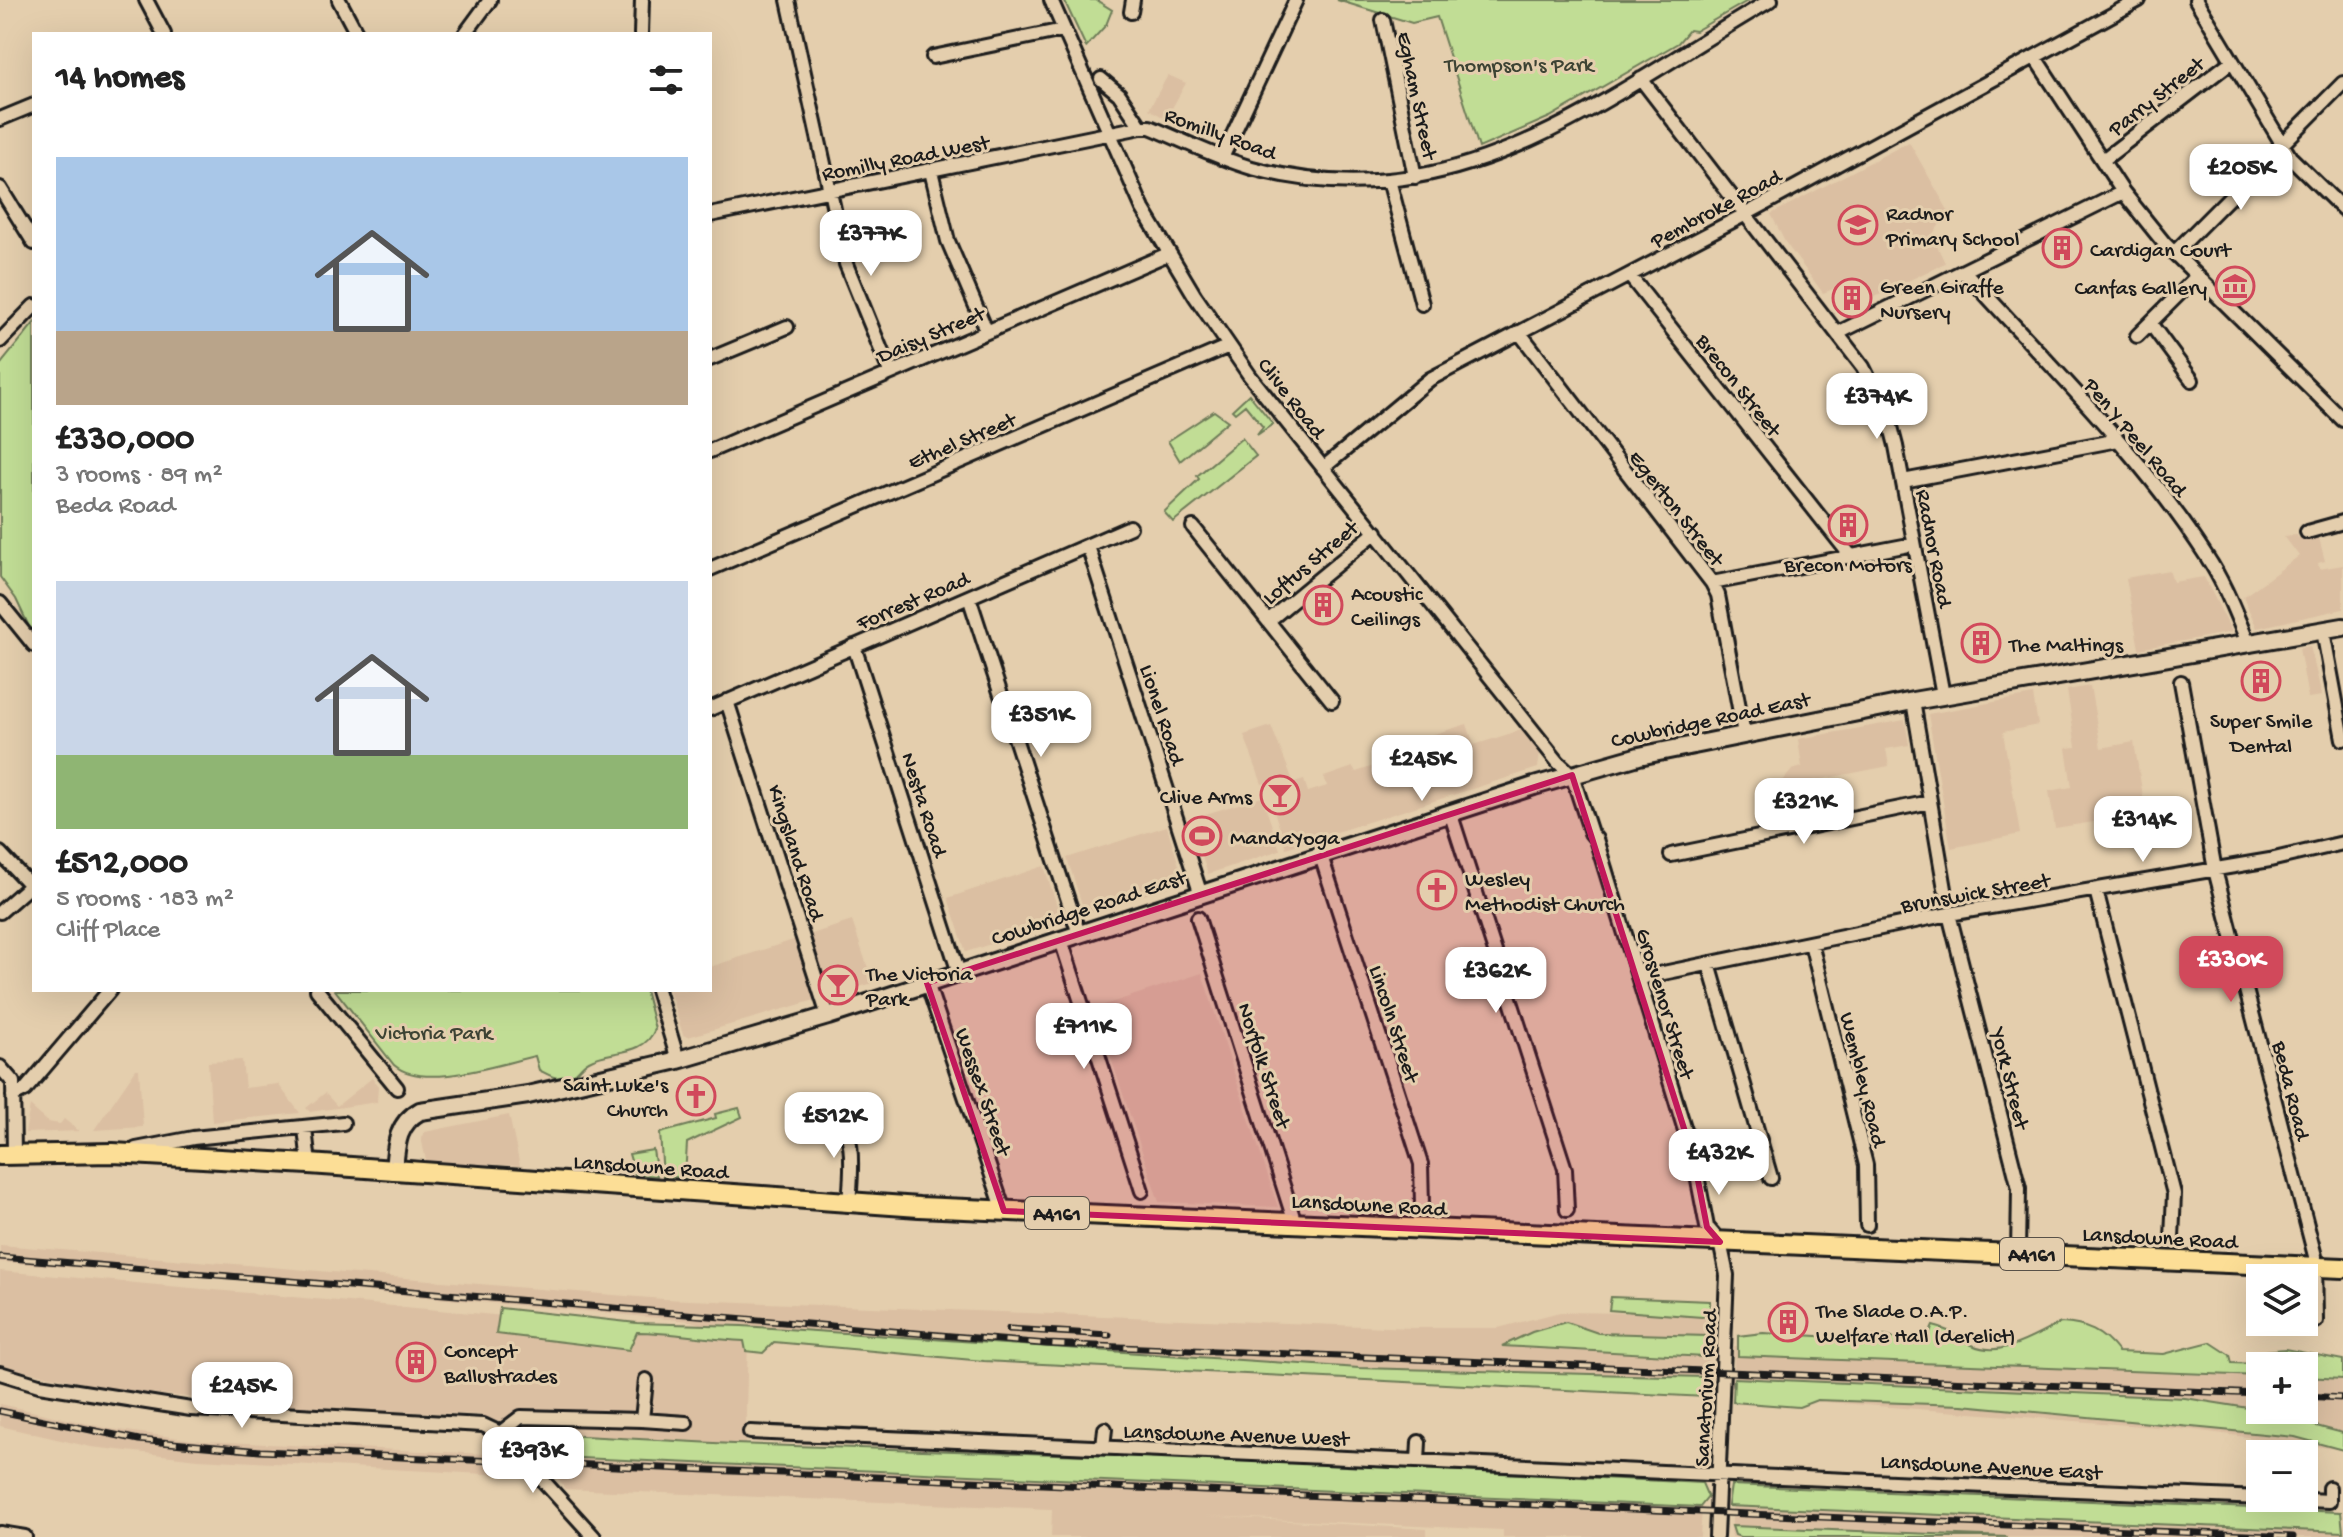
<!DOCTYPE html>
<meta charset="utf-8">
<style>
:root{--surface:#fff;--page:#f6f6f6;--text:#222;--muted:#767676;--accent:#d1495b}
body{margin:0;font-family:"Gochi Hand",sans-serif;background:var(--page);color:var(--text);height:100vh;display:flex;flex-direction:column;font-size:30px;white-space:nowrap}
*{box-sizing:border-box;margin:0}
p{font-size:26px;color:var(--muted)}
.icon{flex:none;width:44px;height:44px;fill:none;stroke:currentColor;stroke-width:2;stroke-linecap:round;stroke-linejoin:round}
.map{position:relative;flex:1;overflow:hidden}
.panel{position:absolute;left:32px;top:32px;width:680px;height:960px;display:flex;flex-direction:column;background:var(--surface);border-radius:0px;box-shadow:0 8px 32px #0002}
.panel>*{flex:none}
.controls{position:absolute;left:2246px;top:1264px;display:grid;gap:16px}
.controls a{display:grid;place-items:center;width:72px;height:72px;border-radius:0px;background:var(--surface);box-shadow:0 8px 32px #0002;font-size:40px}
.price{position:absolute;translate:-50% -68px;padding:0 18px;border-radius:16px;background:#fff;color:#222;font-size:26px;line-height:52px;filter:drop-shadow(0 2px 4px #0008)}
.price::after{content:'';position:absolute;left:50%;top:48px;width:24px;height:18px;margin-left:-12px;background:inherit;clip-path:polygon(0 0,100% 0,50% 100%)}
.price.on{background:var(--accent);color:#fff}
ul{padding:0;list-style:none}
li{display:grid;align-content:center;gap:16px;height:424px;padding:0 24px}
li span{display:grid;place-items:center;height:248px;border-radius:0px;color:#555}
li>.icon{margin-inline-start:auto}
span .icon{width:144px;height:144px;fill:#fffc;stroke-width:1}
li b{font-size:34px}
h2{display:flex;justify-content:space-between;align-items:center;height:96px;padding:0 24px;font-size:34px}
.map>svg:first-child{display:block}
</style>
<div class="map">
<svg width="2343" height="1537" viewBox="0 0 2343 1537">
<rect width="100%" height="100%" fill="#e4cead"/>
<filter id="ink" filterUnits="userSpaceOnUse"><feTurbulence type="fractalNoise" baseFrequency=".0125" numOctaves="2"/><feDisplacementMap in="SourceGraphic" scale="16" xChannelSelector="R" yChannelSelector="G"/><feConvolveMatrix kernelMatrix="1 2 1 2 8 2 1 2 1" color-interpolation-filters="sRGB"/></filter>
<g filter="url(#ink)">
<path fill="#dbbfa2" d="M1168,75l18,8 -20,36 -17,-10z
M1909,142l40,70 -17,23 13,28 -72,35 -11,-20 -39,15 -38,-51 -14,-28z
M2318,534l7,27 -7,2 1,6 24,-4v44l-86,19 -14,-31 56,-41 -15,-20 13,-1 1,3z
M2169,570l4,12 31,-5 28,55 -93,17 -13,-71z
M2310,646l12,50 -14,2 -9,-50z
M2090,686l11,62 33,-6 12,72 -91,14 -6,-37 23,-4 -6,-39 10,-1 -9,-57z
M2033,695l5,30 -35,7 17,102 -69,14 -23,-134z
M1905,720l4,25 -23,4 3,17 -112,22 15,-18 10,-3 -4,-28z
M1467,724l7,21 47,-15 19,23 -2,15 -252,80 -21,-65 -3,1 -18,-49 27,-9 23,57 10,-3 4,12 19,-6 -3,-9 29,-10 3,5 24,-8 -4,-12z
M1262,797l18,53 -72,24 -19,-55z
M1167,826l17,56 -99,32 -18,-56z
M1044,866l18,55 -96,31 -18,-54z
M852,921l21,62 -185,54 -5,-2 -14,-45h41v-23z
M1202,973l34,106 42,128 -119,-5 -45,-135 -19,-59z
M242,1060l3,28 33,-4 22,29 -88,9 -4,-60z
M136,1069h3l4,58 -49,3z
M372,1078l6,8 -1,16 -67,10 -4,-4 19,-15 12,13z
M30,1106l18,16 12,2 4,-5 15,12 -54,2z
M509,1115l11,51 -94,-5 -5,-24 4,-5z
M0,1245l663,54 750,29h85l62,-16 150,2 -3,79 -959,-54 -3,108 959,34 -4,56h-197v-7l-298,-14 222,13v8h-376l1,-28 -487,-20 -36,-54 -48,-20 -228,-11 -134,-14 -119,-24v-95l742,66 -51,-16 -508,-46 -183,-13z
M1734,1346l526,20v44h44v-44l39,1v83l-149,-20 -460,-35z
M0,1404l111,25 91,12 307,14 16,21 -327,-17 -107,-12 -91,-21z
M1734,1483l609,39v15h-612z"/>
<path fill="#c1dd95" stroke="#6e7c58" stroke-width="2" d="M1064,0h32l16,10 -6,15 -20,22z
M1337,0h412l-54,31 -6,-1 -11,13 -128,74 -71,31 -42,-131 -25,6z
M34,323v314l-18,-38 -16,-22v-212z
M1249,394l24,30 -16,11 6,-8 -18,-22 -10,8 -3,-3z
M1214,411l14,10 -48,40 -12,-20z
M1242,438l14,18 -83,66 -9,-10 35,-33 -2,-3z
M335,990h310l10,39c-11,28 -44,20 -66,32 -11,6 -11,16 -26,17 -9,1 -16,-4 -24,-8l-4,-14c-33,7 -111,35 -141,9z
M739,1108l3,9 -55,26 -2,35 -22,-2 -3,-43 56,-15 -1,-4z
M653,1150l4,26 -22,-2 -6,-20z
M1611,1297l99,4v13l-8,3 -93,-7z
M500,1308l137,15 105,3 617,42 346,9 1,20 -722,-36 -210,-19 -11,11 -17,-2 -2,-10c-36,-1 -71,-9 -107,-9l-8,18 -133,-16z
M1566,1322l32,11 110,3 -3,21 -203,-11 30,-14z
M2061,1323c25,1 42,9 57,29l46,2 46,-12 20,13 2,8 26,1 6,-13 21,-2 58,11v19l-39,-2v-11h-44v10l-522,-20v-20l25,-3 89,5 33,-2 23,6 20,-5 5,-11c21,5 22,11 39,19 30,14 63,-10 89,-22z
M1734,1378l451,20 63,10 95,25v17l-48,-13 -333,-32 -145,-5 -18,7 -66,-5z
M526,1433l207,11 700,22 8,4 261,13 6,14 -8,10 -1166,-51 -14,-17z
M1731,1485l610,27 2,20 -615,-26z
M1732,1526l276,11h-268l-5,-2z"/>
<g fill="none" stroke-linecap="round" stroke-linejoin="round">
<defs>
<path id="street" d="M146,0l18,34
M339,0l18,34
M788,0l58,264 44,108
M1051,0l92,209 52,87 55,80 308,386 14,13 19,58 5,6 98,321 13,67 13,15 7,33 -11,262
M2196,0l94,157 53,52
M1131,12l2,-12
M1383,20l32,157
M465,34l25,-34
M641,34l1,-34
M933,57l130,-27
M2036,59l87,133 41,51 179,177
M1101,79l18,15 22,33
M1641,79l222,288 26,52 7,27 47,249
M0,119l34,-14
M1222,158l74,-158
M2103,160l129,-99
M931,171l17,70 38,89
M1389,180l33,124
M0,188l34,55
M710,215l431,-88h9c34,14 67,31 102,41 207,56 352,-71 519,-168
M2174,253l169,-170
M1965,272c83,92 175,181 242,285 18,27 29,58 42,88
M1629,275l221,280
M1519,332l193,251 6,12 26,139
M1838,333l285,-141
M2137,336l13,-13
M0,341l34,-35
M710,359l77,-32
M2192,380l-42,-57 47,-47
M710,451l458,-197
M1323,468l107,-89 316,-165 393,-214
M1903,481l215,-41
M1193,527l139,174
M2307,532l36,-10
M1088,546l113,349
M710,569l519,-223
M1712,583l202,-39
M969,597l110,337
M0,603l34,42
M1268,621l108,-89
M2323,631l20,108
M854,646l105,327
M2181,682l34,188 100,386 1,65
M727,701l101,315
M1913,701l32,188
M710,709l420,-182
M1451,815l114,354 2,41
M0,853l30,32
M1671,855l259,-53
M1321,856l100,308 1,41
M2096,890l78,304 -2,44
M0,912l34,-30
M1949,914l70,274 -1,66
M1198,918l97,305
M1061,940l81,251
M1811,943l55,222 1,60
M1709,964l62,214
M1639,978l310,-64 321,-54 73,-17
M927,983l77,228
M317,990l80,98
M657,990l21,70
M0,1067l13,15 1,72
M13,1096l12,-6 85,-100
M834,1108c23,25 17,65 15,96
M305,1128l4,36
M136,1149l57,-11 150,-15
M0,1373l39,12 152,24 292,16 17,8 94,104
M642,1420l44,3
M750,1432l1510,66
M500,1433l21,-16 121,3 4,-40
M1103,1447l2,-18
M1418,1461l1,-19
M2267,1498l62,3v-13
M0,1533l25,4"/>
<path id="secondary" d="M394,1171c2,-24 2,-47 26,-60l108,-16 150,-35 150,-44 706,-230 105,-30 274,-55 430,-74"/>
<path id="primary" d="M0,1155l113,-2 196,11 610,43 1424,61"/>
</defs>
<use href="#street" stroke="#1c1c1c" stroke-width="18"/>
<use href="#secondary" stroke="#1c1c1c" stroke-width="22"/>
<use href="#primary" stroke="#1c1c1c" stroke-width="24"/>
<use href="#street" stroke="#e4cead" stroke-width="12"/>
<use href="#secondary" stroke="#e4cead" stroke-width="16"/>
<use href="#primary" stroke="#fcde96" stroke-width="18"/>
<defs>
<path id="rail" d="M0,1257l1047,87 1213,50
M1009,1329l100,6
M2304,1396l39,2
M0,1411l139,29 121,11 2033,86"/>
</defs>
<use href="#rail" stroke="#1c1c1c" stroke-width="7"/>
<use href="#rail" stroke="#e4cead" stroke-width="4" stroke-dasharray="12" stroke-linecap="butt"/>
</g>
</g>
<path fill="#c2185b" fill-opacity="0.2" stroke="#c2185b" stroke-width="6" stroke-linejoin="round" d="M1572,775l122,385 13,67 13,15 -716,-31 -77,-228z"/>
<defs>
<symbol id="school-ring" viewBox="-11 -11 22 22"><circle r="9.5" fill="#e4cead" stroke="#d1495b" stroke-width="1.5"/><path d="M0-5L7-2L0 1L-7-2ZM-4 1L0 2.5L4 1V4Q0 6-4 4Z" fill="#d1495b"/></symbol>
<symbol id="building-ring" viewBox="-11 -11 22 22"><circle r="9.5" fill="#e4cead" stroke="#d1495b" stroke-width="1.5"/><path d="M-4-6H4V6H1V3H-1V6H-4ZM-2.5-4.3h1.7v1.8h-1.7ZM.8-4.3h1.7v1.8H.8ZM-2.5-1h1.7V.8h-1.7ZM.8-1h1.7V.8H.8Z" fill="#d1495b"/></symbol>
<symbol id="museum-ring" viewBox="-11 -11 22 22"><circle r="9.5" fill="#e4cead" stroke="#d1495b" stroke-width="1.5"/><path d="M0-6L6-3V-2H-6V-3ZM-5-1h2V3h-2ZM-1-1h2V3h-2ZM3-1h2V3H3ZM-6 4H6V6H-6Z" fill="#d1495b"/></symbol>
<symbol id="bar-ring" viewBox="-11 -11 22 22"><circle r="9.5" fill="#e4cead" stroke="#d1495b" stroke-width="1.5"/><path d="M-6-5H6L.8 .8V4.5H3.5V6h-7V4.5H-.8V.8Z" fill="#d1495b"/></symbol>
<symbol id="stadium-ring" viewBox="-11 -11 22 22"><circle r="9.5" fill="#e4cead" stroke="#d1495b" stroke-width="1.5"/><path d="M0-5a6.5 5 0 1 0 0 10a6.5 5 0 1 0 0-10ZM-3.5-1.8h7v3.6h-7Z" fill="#d1495b"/></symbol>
<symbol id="church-ring" viewBox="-11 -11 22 22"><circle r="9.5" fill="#e4cead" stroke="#d1495b" stroke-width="1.5"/><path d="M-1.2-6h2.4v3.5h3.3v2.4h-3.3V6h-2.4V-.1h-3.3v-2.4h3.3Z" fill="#d1495b"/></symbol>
</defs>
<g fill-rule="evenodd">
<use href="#school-ring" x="1836" y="203" width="44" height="44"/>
<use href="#building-ring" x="2040" y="226" width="44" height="44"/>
<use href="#museum-ring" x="2213" y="264" width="44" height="44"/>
<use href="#building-ring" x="1830" y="276" width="44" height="44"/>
<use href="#building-ring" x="1826" y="503" width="44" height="44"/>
<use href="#building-ring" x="1301" y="583" width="44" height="44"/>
<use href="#building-ring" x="1959" y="621" width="44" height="44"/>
<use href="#building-ring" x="2239" y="659" width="44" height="44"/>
<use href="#bar-ring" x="1258" y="773" width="44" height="44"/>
<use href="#stadium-ring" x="1180" y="814" width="44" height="44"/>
<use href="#church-ring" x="1415" y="868" width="44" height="44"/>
<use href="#bar-ring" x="816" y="963" width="44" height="44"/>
<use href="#church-ring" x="674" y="1074" width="44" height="44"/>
<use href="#building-ring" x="1766" y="1300" width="44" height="44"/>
<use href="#building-ring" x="394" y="1340" width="44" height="44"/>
</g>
<g text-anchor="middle" stroke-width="6" stroke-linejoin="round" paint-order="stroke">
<g fill="#e4cead" stroke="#585148" stroke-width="2">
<rect x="1025" y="1197" width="64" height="32" rx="6"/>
<rect x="2000" y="1238" width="64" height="32" rx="6"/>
</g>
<g font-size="20" font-weight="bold" fill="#1c1c1c">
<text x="1057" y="1220">A4161</text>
<text x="2032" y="1261">A4161</text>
</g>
<g font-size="22" fill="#3d4334" stroke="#e4cead">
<text x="1519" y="71">Thompson's Park</text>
<text x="434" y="1039">Victoria Park</text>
</g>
<g font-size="22" fill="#1c1c1c" stroke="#e4cead">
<text transform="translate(1419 95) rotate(78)" y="8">Egham Street</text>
<text transform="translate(2155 95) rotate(-38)" y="8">Parry Street</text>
<text transform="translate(1221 132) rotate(20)" y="8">Romilly Road</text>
<text transform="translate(905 156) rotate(-11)" y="8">Romilly Road West</text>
<text transform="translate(1715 207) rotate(-28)" y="8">Pembroke Road</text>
<text transform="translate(930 333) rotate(-23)" y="8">Daisy Street</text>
<text transform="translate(1740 384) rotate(52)" y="8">Brecon Street</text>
<text transform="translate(1293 397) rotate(52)" y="8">Clive Road</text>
<text transform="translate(2137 436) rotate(50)" y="8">Pen Y Peel Road</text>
<text transform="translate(961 439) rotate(-23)" y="8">Ethel Street</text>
<text transform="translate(1678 507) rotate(52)" y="8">Egerton Street</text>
<text transform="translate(1936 548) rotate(79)" y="8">Radnor Road</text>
<text transform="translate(1309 561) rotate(-40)" y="8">Loftus Street</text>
<text transform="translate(912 599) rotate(-23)" y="8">Forrest Road</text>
<text transform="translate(1164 714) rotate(72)" y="8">Lionel Road</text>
<text transform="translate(1710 718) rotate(-12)" y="8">Cowbridge Road East</text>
<text transform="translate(926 804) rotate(72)" y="8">Nesta Road</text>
<text transform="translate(798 852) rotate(72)" y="8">Kingsland Road</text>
<text transform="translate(1975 891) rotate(-10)" y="8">Brunswick Street</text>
<text transform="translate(1088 906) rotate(-18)" y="8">Cowbridge Road East</text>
<text transform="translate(1667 1003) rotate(73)" y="8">Grosvenor Street</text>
<text transform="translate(1396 1023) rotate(72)" y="8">Lincoln Street</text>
<text transform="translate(1266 1065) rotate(72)" y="8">Norfolk Street</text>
<text transform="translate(2012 1078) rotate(76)" y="8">York Street</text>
<text transform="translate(1865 1079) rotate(76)" y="8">Wembley Road</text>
<text transform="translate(2293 1090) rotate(76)" y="8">Beda Road</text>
<text transform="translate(985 1091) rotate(71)" y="8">Wessex Street</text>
<text transform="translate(651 1165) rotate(4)" y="8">Lansdowne Road</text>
<text transform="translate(1369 1203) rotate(3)" y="8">Lansdowne Road</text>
<text transform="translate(2160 1236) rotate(3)" y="8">Lansdowne Road</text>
<text transform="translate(1704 1388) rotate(-87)" y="8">Sanatorium Road</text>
<text transform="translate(1236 1433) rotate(2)" y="8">Lansdowne Avenue West</text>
<text transform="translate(1991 1465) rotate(3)" y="8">Lansdowne Avenue East</text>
</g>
<g font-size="22" fill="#1c1c1c" stroke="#e4cead" text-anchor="start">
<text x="1886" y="220">Radnor<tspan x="1886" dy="25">Primary School</tspan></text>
<text x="2090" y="256">Cardigan Court</text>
<text x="1880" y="293">Green Giraffe<tspan x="1880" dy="25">Nursery</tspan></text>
<text x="2207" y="294" text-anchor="end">Canfas Gallery</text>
<text x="1848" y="571" text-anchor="middle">Brecon Motors</text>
<text x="1351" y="600">Acoustic<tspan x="1351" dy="25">Ceilings</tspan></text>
<text x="2009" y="651">The Maltings</text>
<text x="2261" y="727" text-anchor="middle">Super Smile<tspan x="2261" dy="25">Dental</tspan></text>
<text x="1252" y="803" text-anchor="end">Clive Arms</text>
<text x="1230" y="844">MandaYoga</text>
<text x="1465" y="885">Wesley<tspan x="1465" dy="25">Methodist Church</tspan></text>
<text x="866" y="980">The Victoria<tspan x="866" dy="25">Park</tspan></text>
<text x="668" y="1091" text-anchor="end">Saint Luke's<tspan x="668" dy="25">Church</tspan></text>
<text x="1816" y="1317">The Slade O.A.P.<tspan x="1816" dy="25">Welfare Hall (derelict)</tspan></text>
<text x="444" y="1357">Concept<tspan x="444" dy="25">Ballustrades</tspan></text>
</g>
</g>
</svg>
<div class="controls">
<a><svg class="icon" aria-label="layers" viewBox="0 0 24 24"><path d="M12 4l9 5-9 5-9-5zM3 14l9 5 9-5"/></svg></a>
<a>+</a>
<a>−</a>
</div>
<b class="price" style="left:2241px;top:212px">£205K</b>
<b class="price" style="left:871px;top:278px">£377K</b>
<b class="price" style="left:1877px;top:441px">£374K</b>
<b class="price" style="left:1041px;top:759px">£351K</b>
<b class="price" style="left:1422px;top:803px">£245K</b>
<b class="price" style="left:1804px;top:846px">£321K</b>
<b class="price" style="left:2143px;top:864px">£314K</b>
<b class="price on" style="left:2231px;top:1004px">£330K</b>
<b class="price" style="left:1496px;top:1015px">£362K</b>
<b class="price" style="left:1084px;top:1071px">£711K</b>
<b class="price" style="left:834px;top:1160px">£512K</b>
<b class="price" style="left:1719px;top:1197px">£432K</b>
<b class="price" style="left:242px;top:1430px">£245K</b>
<b class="price" style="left:533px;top:1495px">£393K</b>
<section class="panel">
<h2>14 homes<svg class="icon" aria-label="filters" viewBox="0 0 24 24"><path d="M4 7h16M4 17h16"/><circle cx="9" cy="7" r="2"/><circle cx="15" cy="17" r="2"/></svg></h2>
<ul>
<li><span style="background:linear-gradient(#a9c7e8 70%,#b9a48a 0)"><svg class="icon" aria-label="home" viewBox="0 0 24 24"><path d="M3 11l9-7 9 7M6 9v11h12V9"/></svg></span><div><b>£330,000</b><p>3 rooms · 89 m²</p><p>Beda Road</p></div></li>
<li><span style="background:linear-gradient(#c9d6e8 70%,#8fb573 0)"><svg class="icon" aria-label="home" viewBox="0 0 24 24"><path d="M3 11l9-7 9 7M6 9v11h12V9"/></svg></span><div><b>£512,000</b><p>5 rooms · 183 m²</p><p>Cliff Place</p></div></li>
</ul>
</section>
</div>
